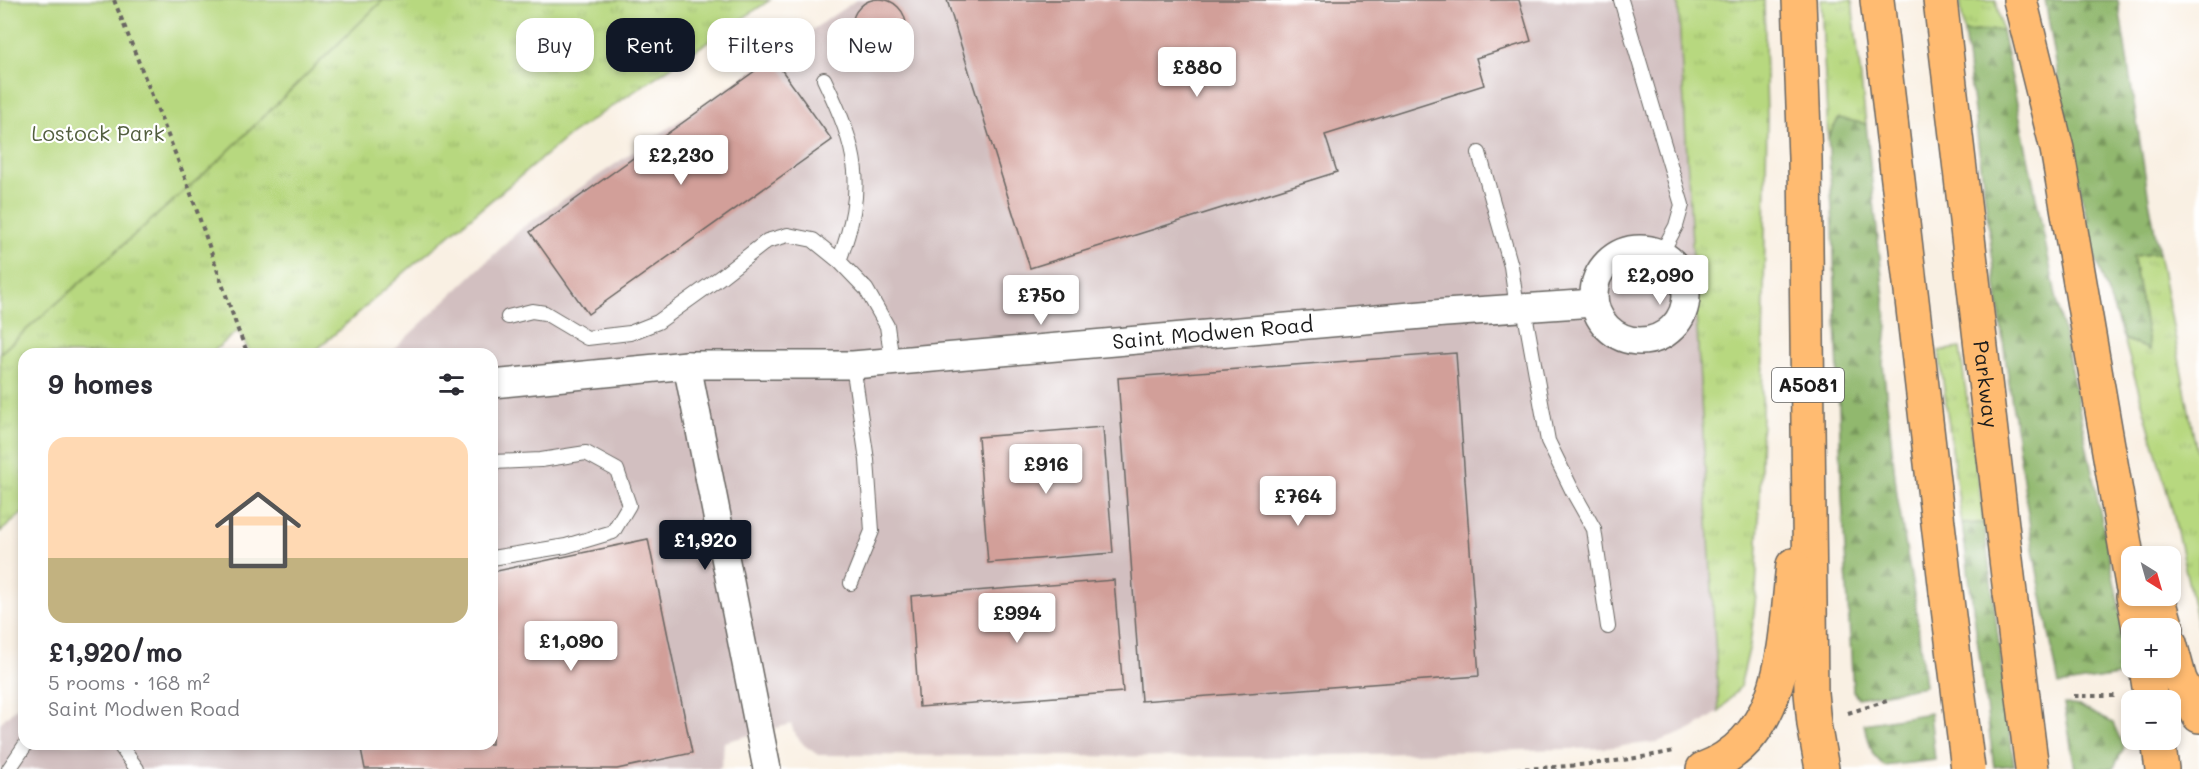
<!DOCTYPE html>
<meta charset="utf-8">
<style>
:root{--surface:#fff;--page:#f2f2f3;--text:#2b2b33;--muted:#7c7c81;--line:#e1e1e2;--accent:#111827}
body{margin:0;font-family:Mali,sans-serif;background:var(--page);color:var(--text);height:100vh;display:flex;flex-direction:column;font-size:22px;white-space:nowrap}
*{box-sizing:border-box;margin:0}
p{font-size:20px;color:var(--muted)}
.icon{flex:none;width:33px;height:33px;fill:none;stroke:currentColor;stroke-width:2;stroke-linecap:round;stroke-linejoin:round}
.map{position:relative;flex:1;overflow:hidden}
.sheet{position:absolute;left:18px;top:348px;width:480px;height:402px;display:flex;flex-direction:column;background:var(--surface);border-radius:18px;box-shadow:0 3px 9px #0003}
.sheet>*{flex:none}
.banner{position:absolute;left:516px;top:18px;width:570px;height:54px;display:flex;gap:12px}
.needle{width:39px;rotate:143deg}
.tools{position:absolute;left:2121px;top:546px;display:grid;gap:12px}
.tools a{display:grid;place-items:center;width:60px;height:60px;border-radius:12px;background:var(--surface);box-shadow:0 3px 9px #0003;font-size:30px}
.price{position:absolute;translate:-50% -51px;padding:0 14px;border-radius:6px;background:#fff;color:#222;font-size:20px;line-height:39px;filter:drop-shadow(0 2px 3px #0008)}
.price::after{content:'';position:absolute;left:50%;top:36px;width:18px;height:14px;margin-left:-9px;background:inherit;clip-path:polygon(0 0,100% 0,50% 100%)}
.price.current{background:var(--accent);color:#fff}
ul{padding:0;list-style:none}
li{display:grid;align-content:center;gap:12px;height:318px;padding:0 30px}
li+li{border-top:2px solid var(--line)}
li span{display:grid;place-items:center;height:186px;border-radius:18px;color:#555}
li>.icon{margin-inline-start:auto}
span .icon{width:108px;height:108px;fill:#fffc;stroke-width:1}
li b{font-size:26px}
h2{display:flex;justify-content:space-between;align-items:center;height:72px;padding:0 30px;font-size:26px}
.tag{padding:0 21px;border-radius:18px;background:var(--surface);box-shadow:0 3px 9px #0003;font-size:21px;line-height:54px}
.tag.current{background:var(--accent);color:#fff}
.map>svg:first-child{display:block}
</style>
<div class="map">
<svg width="2199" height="769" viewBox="0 0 2199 769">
<defs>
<pattern id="grass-tufts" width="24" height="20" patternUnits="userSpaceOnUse" patternTransform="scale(1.5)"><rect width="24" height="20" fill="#b7d87f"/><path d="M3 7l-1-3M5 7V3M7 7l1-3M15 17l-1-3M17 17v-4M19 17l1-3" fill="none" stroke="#9db96d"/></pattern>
<pattern id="forest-firs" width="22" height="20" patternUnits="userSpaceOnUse" patternTransform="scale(1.5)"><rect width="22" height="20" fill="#91b86e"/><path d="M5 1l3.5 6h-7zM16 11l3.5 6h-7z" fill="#76955a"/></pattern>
</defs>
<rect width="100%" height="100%" fill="#fff"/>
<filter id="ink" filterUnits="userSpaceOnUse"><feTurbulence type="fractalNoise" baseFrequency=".0167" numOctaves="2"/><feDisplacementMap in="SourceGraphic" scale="12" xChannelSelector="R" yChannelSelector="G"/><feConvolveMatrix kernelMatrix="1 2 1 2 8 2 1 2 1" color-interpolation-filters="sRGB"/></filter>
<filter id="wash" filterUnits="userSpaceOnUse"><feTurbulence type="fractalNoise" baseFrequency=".008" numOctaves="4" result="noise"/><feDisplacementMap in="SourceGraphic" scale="24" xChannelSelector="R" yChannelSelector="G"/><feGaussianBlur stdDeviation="1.35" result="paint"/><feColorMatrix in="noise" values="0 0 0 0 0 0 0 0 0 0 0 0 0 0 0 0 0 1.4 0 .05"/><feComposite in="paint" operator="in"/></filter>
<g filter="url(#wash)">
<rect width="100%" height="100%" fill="#f9f0e3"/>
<path fill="#d2bfc0" d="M856,0h822l41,712 -26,17 -36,13 -52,6 -348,9 -439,-2 -14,-10 -9,-11 -4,-10 -67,18 -1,16 -3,11h-720v-46l24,-23v44h468v-390h-103l134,-127z"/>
<path fill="url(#grass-tufts)" stroke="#6a7a4e" stroke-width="1.5" d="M383,0h387l-199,134 -165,137 -94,83h-61l-13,-23 -28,23h-186v158l-24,20v-179l216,-190z
M1678,0h86l3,118 -6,349 -5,128 -6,50 -10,42 -21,25z
M1821,0h31l14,124 -27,-5 -11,18z
M1960,0h36l6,30 -38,2z
M2159,253l40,210v169l-26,-119 -49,-174 26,10 -17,-93z
M1960,348l24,175 -22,1 -23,-173z"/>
<path fill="url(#forest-firs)" stroke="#566a45" stroke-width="1.5" d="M2045,0h73l31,200 10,53 -26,3 17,94 -26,-11 -29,-82 -26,-120z
M2002,30l129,634v3l-14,9 -58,9 -25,-130 -31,-214 -39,-309z
M1839,118l27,6 21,202 -4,38 14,131 18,105 10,86 -67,12 -5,-7 -11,-193 -9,-272 -5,-89z
M1984,523l30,242 -20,2 -32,-243z
M2064,704l15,2 34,17 11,25 -11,21h-38z
M1930,713l5,47 -51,6 -11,-12 -9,-30z"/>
<path fill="#b7d87f" stroke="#6a7a4e" stroke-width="1.5" d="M0,0h383l-167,163 -216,190z"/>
<g id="blocks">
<path fill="#d29f99" d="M852 26a27 27 0 1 1 54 0a27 27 0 1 1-54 0Z
M947,0h572l12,41 -55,17 8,27 -159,50 12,37 -307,96z
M773,58l59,82 -244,174 -58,-82z
M1456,353l23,323 -338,25 -23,-323z
M1103,427l10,126 -125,10 -10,-126z
M648,539l44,214 -75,16h-252l-5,-25h132v-172z
M1114,580l9,112 -204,15 -8,-111z"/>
</g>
</g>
<g filter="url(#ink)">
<use href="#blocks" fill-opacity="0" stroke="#696662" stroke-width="1.5"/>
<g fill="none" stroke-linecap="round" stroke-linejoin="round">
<defs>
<path id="service" d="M1621,0l61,205 -6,21 -15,28
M824,79c34,71 43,107 15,182
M1479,153l32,113 6,42
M1524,308l24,133 24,49 22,39 14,98
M508,317l24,-6 13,2 42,25 43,-5 28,-11 64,-46 45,-35 21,-6 25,5 26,21 27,28 21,37 5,35
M492,462l49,-2 45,-7 31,17 12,35 -16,27 -47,14 -74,12
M851,583l21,-52 -5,-71 -14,-95
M119,744l18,25
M9,769l17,-25"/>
<g id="minor">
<circle cx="1640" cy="295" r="46"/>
<path d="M687,365l80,404"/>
<path id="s1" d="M492,384l195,-19h166l592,-52 149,-10"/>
</g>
<g id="trunk">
<path d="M1799,0l6,158 6,535 3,31 8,45"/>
<path d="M1877,0l69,592"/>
<path id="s2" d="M1940,0l70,593"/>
<path d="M2020,0l37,149 75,436"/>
<path d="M2133,596l6,32"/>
<path d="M2158,596l9,32"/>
<path d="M2170,643l10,37 19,36"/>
<path d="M2146,668l5,32"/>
<path d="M2158,740l4,29"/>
<path d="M1703,769c85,-33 81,-129 90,-204"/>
</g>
</defs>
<use href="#service" stroke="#696662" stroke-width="16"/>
<use href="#minor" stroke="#696662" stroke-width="30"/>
<use href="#trunk" stroke="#696662" stroke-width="36"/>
<path stroke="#696662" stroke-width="4" stroke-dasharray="4.5 4.5" stroke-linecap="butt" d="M114,0l75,188 49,142 10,24
M2074,696h41
M1848,713l39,-12
M1516,769c53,-2 106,-7 158,-18"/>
<use href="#service" stroke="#fff" stroke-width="14"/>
<use href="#minor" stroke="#fff" stroke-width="27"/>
<use href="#trunk" stroke="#ffbb71" stroke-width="33"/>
<defs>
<path id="trunk-bridge" d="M1946,592l22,177
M2010,593l22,176"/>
</defs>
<use href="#trunk-bridge" stroke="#696662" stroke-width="36" stroke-linecap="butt"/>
<use href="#trunk-bridge" stroke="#ffbb71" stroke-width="33"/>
</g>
</g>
<g text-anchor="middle" stroke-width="4.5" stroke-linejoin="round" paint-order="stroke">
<rect fill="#fff" stroke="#606060" stroke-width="1.5" x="1772" y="368" width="72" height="34" rx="4.5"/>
<g font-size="20" font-weight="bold" fill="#1c1c1c">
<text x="1808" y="392">A5081</text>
</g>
<g font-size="21" fill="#525e3f" stroke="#fff">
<text x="98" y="141">Lostock Park</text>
</g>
<g font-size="21" fill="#1c1c1c" stroke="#fff">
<text dy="7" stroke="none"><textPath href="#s1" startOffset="723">Saint Modwen Road</textPath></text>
<text dy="7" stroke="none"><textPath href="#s2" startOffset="387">Parkway</textPath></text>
</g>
</g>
</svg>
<div class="tools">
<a><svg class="needle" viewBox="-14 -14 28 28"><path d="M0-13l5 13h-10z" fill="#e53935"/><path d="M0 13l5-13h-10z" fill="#7c7c81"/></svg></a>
<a>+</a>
<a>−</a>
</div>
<b class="price" style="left:1197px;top:98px">£880</b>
<b class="price" style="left:681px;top:186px">£2,230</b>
<b class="price" style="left:1660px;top:306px">£2,090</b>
<b class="price" style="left:1041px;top:326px">£750</b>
<b class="price" style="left:1046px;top:495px">£916</b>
<b class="price" style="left:1298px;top:527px">£764</b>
<b class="price current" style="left:705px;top:571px">£1,920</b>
<b class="price" style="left:1017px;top:644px">£994</b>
<b class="price" style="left:571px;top:672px">£1,090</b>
<div class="banner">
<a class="tag">Buy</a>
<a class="tag current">Rent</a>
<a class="tag">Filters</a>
<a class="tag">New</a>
</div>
<section class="sheet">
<h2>9 homes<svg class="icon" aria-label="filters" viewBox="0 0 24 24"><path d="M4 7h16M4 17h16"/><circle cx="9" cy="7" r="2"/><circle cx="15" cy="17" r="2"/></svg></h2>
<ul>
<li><span style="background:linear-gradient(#ffd9b3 65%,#c2b280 0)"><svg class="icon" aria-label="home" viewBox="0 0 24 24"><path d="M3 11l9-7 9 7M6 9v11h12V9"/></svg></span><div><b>£1,920/mo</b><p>5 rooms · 168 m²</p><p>Saint Modwen Road</p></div></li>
</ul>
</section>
</div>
